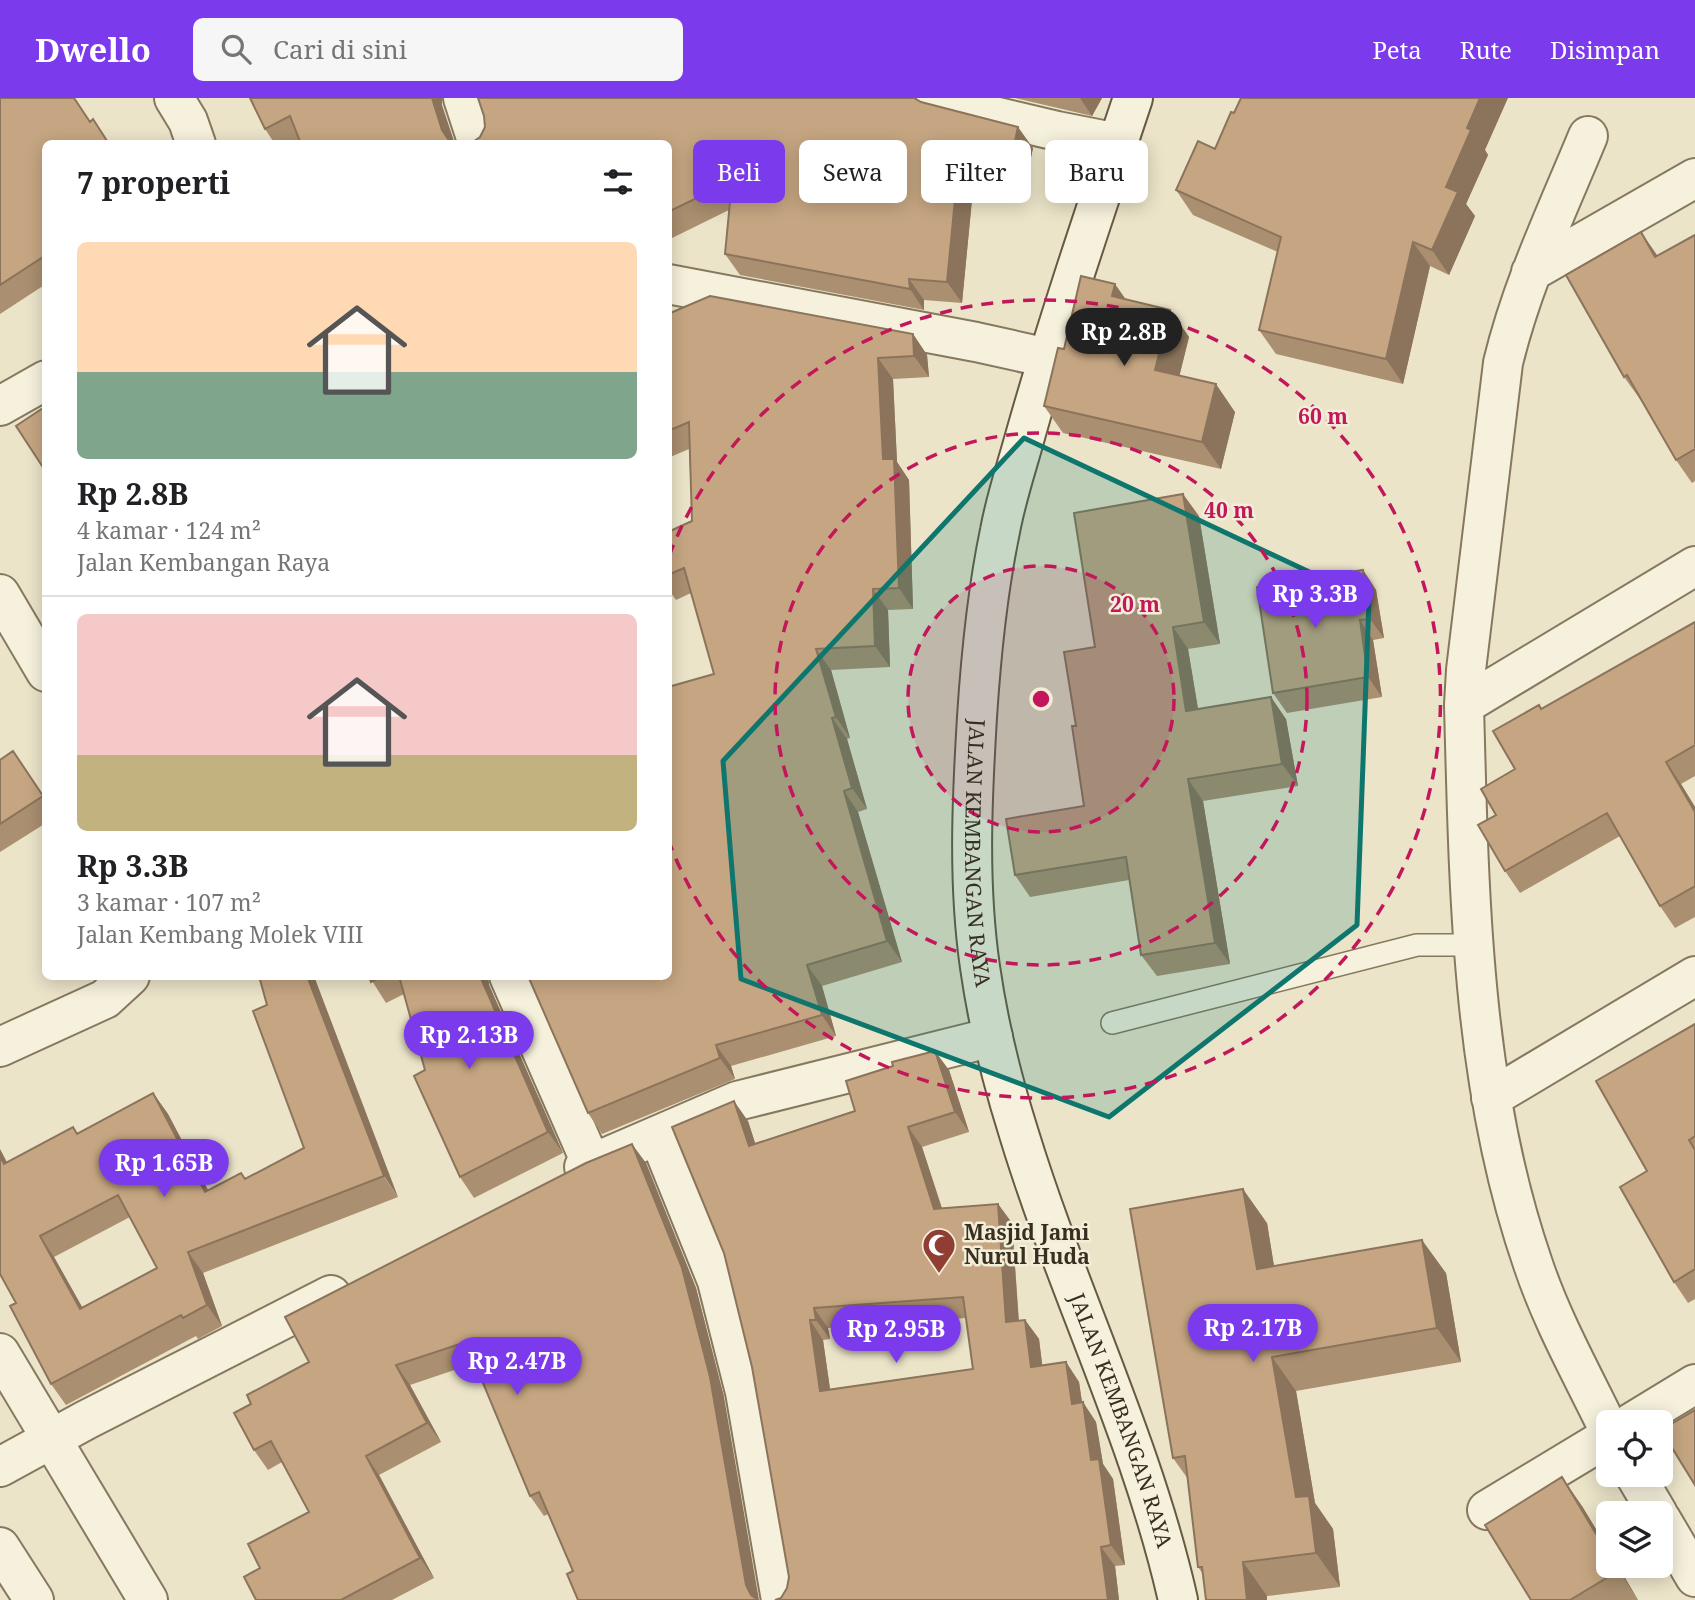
<!DOCTYPE html>
<html lang="id">
<meta charset="utf-8">
<style>
:root{--surface:#fff;--page:#f6f6f6;--text:#202124;--muted:#757577;--line:#e0e0e0;--accent:#7c3aed}
body{margin:0;font-family:"Noto Serif",serif;background:var(--page);color:var(--text);height:100vh;display:flex;flex-direction:column;font-size:26px;white-space:nowrap}
*{box-sizing:border-box;margin:0}
p{font-size:23px;color:var(--muted)}
.icon{flex:none;width:38px;height:38px;fill:none;stroke:currentColor;stroke-width:2;stroke-linecap:round;stroke-linejoin:round}
.map{position:relative;flex:1;overflow:hidden}
.panel{position:absolute;left:42px;top:42px;width:630px;height:840px;display:flex;flex-direction:column;background:var(--surface);border-radius:10px;box-shadow:0 4px 18px #0003}
.panel>*{flex:none}
.banner{position:absolute;left:693px;top:42px;width:665px;height:63px;display:flex;gap:14px}
.controls{position:absolute;left:1596px;top:1312px;display:grid;gap:14px}
.controls a{display:grid;place-items:center;width:77px;height:77px;border-radius:10px;background:var(--surface);box-shadow:0 4px 18px #0003;font-size:35px}
.price{position:absolute;translate:-50% -60px;padding:0 16px;border-radius:24px;background:var(--accent);color:#fff;font-size:23px;line-height:46px;filter:drop-shadow(0 2px 4px #0008)}
.price::after{content:'';position:absolute;left:50%;top:42px;width:21px;height:16px;margin-left:-10px;background:inherit;clip-path:polygon(0 0,100% 0,50% 100%)}
.price.selected{background:#222;color:#fff}
ul{padding:0;list-style:none}
li{display:grid;align-content:center;gap:14px;height:371px;padding:0 35px}
li+li{border-top:2px solid var(--line)}
li span{display:grid;place-items:center;height:217px;border-radius:10px;color:#555}
li>.icon{margin-inline-start:auto}
span .icon{width:126px;height:126px;fill:#fffc;stroke-width:1}
li b{font-size:30px}
h2{display:flex;justify-content:space-between;align-items:center;height:84px;padding:0 35px;font-size:30px}
.pill{padding:0 24px;border-radius:10px;background:var(--surface);box-shadow:0 4px 18px #0003;font-size:24px;line-height:63px}
.pill.selected{background:var(--accent);color:#fff}
header{display:flex;align-items:center;gap:42px;box-sizing:border-box;height:98px;padding:0 35px;background:var(--accent);color:#fff}
header strong{font-size:33px}
nav{display:flex;gap:38px;margin-inline-start:auto;font-size:24px}
.search{width:490px;height:63px;background:var(--page);display:flex;align-items:center;gap:18px;box-sizing:border-box;padding:0 24px;border-radius:10px;color:var(--muted);font-size:26px}
.map>svg:first-child{display:block}
</style>
<header>
<strong>Dwello</strong>
<div class="search"><svg class="icon" aria-label="search" viewBox="0 0 24 24"><circle cx="10" cy="10" r="6"/><path d="M15 15l6 6"/></svg>Cari di sini</div>
<nav><a>Peta</a><a>Rute</a><a>Disimpan</a></nav>
</header>
<div class="map">
<svg width="1695" height="1502" viewBox="0 0 1695 1502">
<rect width="100%" height="100%" fill="#ebe4c9"/>
<g fill="none" stroke-linecap="round" stroke-linejoin="round">
<defs>
<path id="lane" d="M1112,925l305,-78h56"/>
<path id="street" d="M174,0l14,23 8,23
M463,0l15,46
M936,0l11,7 110,26 61,12
M1588,38c-31,75 -66,148 -85,227l-37,307 -2,35c5,187 7,380 69,559 19,57 49,110 75,164
M1531,174l164,-94
M668,186l308,58 72,16
M0,308l46,-26
M0,496l46,78
M1464,607l231,-139
M509,878l82,187
M0,949l105,-48 25,-23
M1491,1000l204,-122
M658,1037l59,146 28,111 36,208
M584,1069l153,-66 256,-64
M0,1255l148,247
M1631,1325l64,-39
M0,1369l86,-47 245,-125
M1635,1377l23,39
M1487,1412l121,-73
M1661,1421l34,58
M0,1449l34,53"/>
<g id="secondary">
<path id="s1" d="M1133,0c-37,111 -75,222 -107,335 -9,33 -20,65 -26,98 -13,62 -19,124 -23,186 -5,83 -9,167 3,250 8,56 22,113 39,167 48,157 123,306 159,466"/>
</g>
</defs>
<use href="#lane" stroke="#86785f" stroke-width="24"/>
<use href="#street" stroke="#86785f" stroke-width="42"/>
<use href="#secondary" stroke="#685942" stroke-width="42"/>
<use href="#lane" stroke="#f6f1dc" stroke-width="21"/>
<use href="#street" stroke="#f6f1dc" stroke-width="38"/>
<use href="#secondary" stroke="#f6f1dc" stroke-width="38"/>
</g>
<path fill="#aa8f70" fill-rule="evenodd" d="M0,0l90,23 3,-2 17,25h-64v140l-46,30z
M250,0h192v7l-143,35 -7,4h-17l-10,-15z
M1015,0h87l-10,18z
M921,4l112,46 -9,42 -50,-11 -12,124 -38,-3v10l-184,-35 -15,-21 4,-44 -61,30v-96z
M1234,15l251,37 3,5 -22,49 9,12 -26,59 -19,-9 -27,118 -127,-30 -17,-24 19,-78 -85,-37 -17,-25 39,-41z
M1695,137v246l-3,2 -16,-23 -36,-61 -16,-22 34,-121z
M1126,202l44,10 19,27 -10,39 56,36 -14,57 -158,-36 -19,-27 20,-57z
M668,216l245,20 14,21 2,22 -36,2 4,83 12,18 4,129 -25,1 2,57 -59,3 19,68 -3,1 20,70 -9,3 44,150 -80,24 14,50 -105,30 4,13 -133,55 -14,-21 126,-439 -23,-81 -15,7 -8,-11v-57l24,-11 -3,-72 -21,9z
M1199,418l21,128 -32,5 10,60 88,10 12,67 -95,15 27,163 -73,12 -16,-21 -12,-75 -99,17 -15,-22 69,-69 -8,-80 19,-79z
M1363,472l13,20 8,48 -11,2 9,57 -95,16 -14,-20z
M1695,524v154l-14,8 14,23v110l-20,11 -15,-22 -40,-70 -100,57 -15,-22 -9,-56 46,-106z
M13,653l33,48v24l-46,29v-92z
M369,878h119l1,9 74,168 -89,45 -14,-21 -35,-107 -21,-76 -18,9z
M267,907l131,192 -195,76 19,53 -24,13 -2,-3 -130,69 -15,-21 -35,-81 -9,-141 71,-29 75,-40 15,21 40,76 33,-17 4,6 59,-31zM130,1119l27,51 -75,39 -28,-50z
M1695,926v275l-7,4 -14,-21 -27,-111z
M949,972l20,62 -47,15 20,61 56,-4 14,19 7,98 6,-1 14,19 3,26 24,-3 13,20 3,20 14,20 7,42 10,15 12,86 -10,1 4,34h-344l6,-2 6,-10 2,-11 -41,-456 7,22 100,-32zM966,1220l7,51 -143,20 -7,-49 7,-1 -2,-11z
M646,1065l50,125 28,109 -151,174 -25,-57 -4,2 -14,-20 -55,-133 -65,22 31,57 -62,33 55,103 -42,22h-136l4,-32 49,-56 -27,-50 -14,8 -14,-20 -3,-46 58,-42z
M1267,1125l7,43 172,7 15,89 -165,29 19,112 18,26 7,58 -73,9 -64,-22 -5,-7 -10,-88 -15,-21z
M1582,1408l26,43v17h10l20,34h-107z"/>
<path fill="#8b745b" d="M432,0h10v7l13,39h-3l-10,-14z
M1080,0h22l-10,18z
M1480,0h28l-23,52 3,5 -22,49 9,12 -26,59 -17,-25 14,-63 21,-59z
M1018,29l15,21 -9,42 -15,-21z
M959,60l15,21 -12,124 -15,-21z
M1641,134l16,23 14,25 -16,-23z
M1413,144l17,24 -27,118 -17,-25z
M909,181l15,21v10l-14,-21z
M1115,186l19,27 -22,-15z
M1170,212l19,27 -15,61 -19,-28z
M913,236l14,21 2,22 -15,-21z
M878,260l15,21 4,83 12,18 4,129 -14,-21 -16,-129z
M1216,286l19,28 -14,57 -19,-27z
M1183,396l16,22 21,128 -16,-22z
M1363,472l13,20 8,48 -14,-19z
M873,491l15,21 2,57 -15,-21z
M1360,522l13,20 9,57 -14,-20z
M1173,529l15,22 14,84 -16,-22z
M816,551l15,21 19,68 -14,-21z
M1271,599l15,22 12,67 -16,-22z
M832,620l15,21 20,70 -15,-21z
M13,653l14,20 19,29 -3,-4z
M1666,664l15,22 14,23v5z
M1188,681l15,22 27,163 -15,-21z
M844,693l14,21 44,150 -15,-21z
M807,867l15,21 14,50 -14,-21z
M307,878h7l84,221 -14,-21z
M480,878h8l1,9 74,168 -15,-21z
M716,947l15,21 4,13 -15,-21z
M935,953l14,19 20,62 -14,-20z
M153,995l15,21 52,99 -15,-21z
M734,1003l14,20 14,44 -13,-19z
M908,1029l14,20 26,81 -14,-19z
M632,1046l14,19 50,125 28,109 35,203 -8,-5 -5,-10z
M0,1051l19,36 -15,-21 -4,-8z
M1243,1091l24,34 13,80 -23,-34z
M998,1106l14,19 8,119 -14,-20z
M40,1138l14,21 41,73 -15,-21z
M1422,1142l24,33 15,89 -24,-34z
M188,1154l15,21 19,53 -15,-21z
M814,1210l14,20 2,11 -14,-19z
M810,1222l13,20 10,70 -13,-19z
M1025,1222l14,19 6,48 -14,-20z
M1272,1259l24,34 19,112 18,26 7,58 -24,-34 -20,-56z
M1066,1264l13,20 6,41 -13,-19z
M396,1267l14,20 31,57 -14,-19z
M1083,1304l13,20 7,42 10,15 12,86 -14,-20 -20,-85z
M366,1358l13,19 55,103 -14,-20z
M1562,1379l20,29 26,43v5z
M1101,1449l14,19 4,34h-11z
M1243,1464l24,34v4h-20z
M1616,1468h2l20,34z"/>
<path fill="#c6a682" stroke="#8b745b" stroke-width="2" fill-rule="evenodd" d="M0,0h74l16,24 3,-3 16,25h-63v111l-46,30z
M250,0h182l10,32 6,9 9,5h-156l-11,-28 -25,13z
M478,0h436l7,4 97,25 -9,42 -50,-11 -12,124 -38,-3 1,10 -185,-35 7,-73 -64,31v-68h-198l10,-7 5,-10 -1,-11z
M1241,0h239l-13,30 4,2 -25,57 12,5 -26,58 -19,-8 -27,117 -127,-29 22,-93 -105,-47 22,-49 17,8 16,-37 3,1z
M1641,134l14,25 40,-22v214l-19,11 -49,-85 -3,2 -58,-102z
M1081,178l34,8 -3,12 58,14 -15,60 61,14 -14,58 -158,-36 14,-58 6,1z
M710,198l203,38 1,22 -36,2 5,101h11l5,129 -26,1 2,57 -59,3 20,68 -4,1 20,70 -8,3 43,150 -80,24 15,50 -106,30 4,13 -132,55 -60,-137h140v-289l46,-13 -30,-106 -16,7v-43l24,-11 -3,-99 -21,9v-117z
M46,308v66l-30,-46z
M1183,396l21,128 -31,5 13,84 85,-14 11,67 -94,15 27,164 -74,12 -15,-98 -111,18 -9,-56 78,-13 -12,-80h4l-12,-74 31,-5 -21,-134z
M1363,472l7,49 -10,1 8,57 -95,16 -16,-106z
M1695,524v123l-29,17 29,50v74l-35,20 -53,-93 -102,58 -27,-46 18,-10 -15,-26 34,-20 -22,-38 46,-26 2,4z
M13,653l30,45 -43,28v-64z
M259,878h48l77,200 -196,76 19,53 -24,13 -2,-3 -130,69 -41,-78 6,-3 -16,-29v-118l4,8 69,-37 4,7 76,-41 52,99 36,-19 4,6 59,-31 -51,-137 14,-6zM118,1097l39,73 -77,41 -40,-73z
M369,878h13l-11,6z
M399,878h81l68,156 -88,45 -46,-101 11,-6z
M1695,926v112l-6,4 6,10v119l-21,13 -54,-95 27,-16 -51,-90z
M935,953l20,61 -47,15 26,82 64,-5 8,118 19,-2 6,47 35,-5 6,42 11,-2 8,58 8,-1 12,86 -10,2 7,53h-333l6,-2 6,-10 2,-11 -37,-210 -28,-114 -52,-126 62,-26 15,45 106,-35 -9,-30 47,-15 -1,-4zM963,1199l10,72 -153,22 -10,-71h6l-2,-12z
M632,1046l50,124 28,109 36,208 5,10 7,5h-180l-11,-26 6,-3 -34,-79 -9,4 -64,-154 -70,23 31,58 -61,33 54,102 -79,42h-85l-12,-23 16,-9 -12,-24 61,-32 -38,-71 -17,9 -20,-37 17,-9 -4,-9 62,-33 -24,-45 301,-154z
M1243,1091l14,80 165,-29 15,88 -165,29 24,140 13,-1 7,57 -73,9 4,38h-41l-4,-33h-4l-13,-111 -12,2 -43,-249z
M1695,1312v75l-34,-55z
M1562,1379l46,77v12h8l2,5 -48,29h-39l-46,-75z"/>
<path fill="#0f766e" fill-opacity="0.2" stroke="#0f766e" stroke-width="5" stroke-linejoin="round" d="M1024,340l345,162 -12,325 -248,192 -368,-138 -18,-218z"/>
<circle cx="1041" cy="601" r="133" fill="#c2185b" fill-opacity=".12"/>
<g fill="none" stroke="#c2185b" stroke-width="3.5" stroke-dasharray="12 9">
<circle cx="1041" cy="601" r="133"/>
<circle cx="1041" cy="601" r="266"/>
<path d="M669 458A399 399 0 1 1 669 744"/>
</g>
<defs>
<symbol id="mosque-pin" viewBox="-11 -11 22 30"><path d="M0 17L-7.5 6A9.5 9.5 0 1 1 7.5 6Z" fill="#903e34" stroke="#f3eed8"/><path d="M3.5-4.9A6 6 0 1 0 3.5 4.9A5 5 0 1 1 3.5-4.9Z" fill="#fff"/></symbol>
</defs>
<g fill-rule="evenodd">
<use href="#mosque-pin" x="920" y="1128" width="38" height="52"/>
</g>
<g text-anchor="middle" stroke-width="5" stroke-linejoin="round" paint-order="stroke">
<g font-size="21" fill="#382f21" stroke="#f3eed8">
<text dy="7" stroke="none"><textPath href="#s1" startOffset="777">JALAN KEMBANGAN RAYA</textPath></text>
<text dy="7" stroke="none"><textPath href="#s1" startOffset="1367">JALAN KEMBANGAN RAYA</textPath></text>
</g>
<g font-size="21" font-weight="bold" fill="#382f21" stroke="#f3eed8" text-anchor="start">
<text x="964" y="1142">Masjid Jami<tspan x="964" dy="24">Nurul Huda</tspan></text>
</g>
</g>
<circle cx="1041" cy="601" r="10" fill="#c2185b" stroke="#f3eed8" stroke-width="3.5"/>
<g font-size="21" text-anchor="middle" font-weight="bold" fill="#c2185b" stroke="#f3eed8" stroke-width="5" stroke-linejoin="round" paint-order="stroke">
<text x="1323" y="326">60 m</text>
<text x="1229" y="420">40 m</text>
<text x="1135" y="514">20 m</text>
</g>
</svg>
<div class="controls">
<a><svg class="icon" aria-label="locate" viewBox="0 0 24 24"><circle cx="12" cy="12" r="6"/><path d="M12 2v4M12 18v4M2 12h4M18 12h4"/></svg></a>
<a><svg class="icon" aria-label="layers" viewBox="0 0 24 24"><path d="M12 4l9 5-9 5-9-5zM3 14l9 5 9-5"/></svg></a>
</div>
<b class="price selected" style="left:1124px;top:270px">Rp 2.8B</b>
<b class="price" style="left:1315px;top:532px">Rp 3.3B</b>
<b class="price" style="left:469px;top:973px">Rp 2.13B</b>
<b class="price" style="left:164px;top:1101px">Rp 1.65B</b>
<b class="price" style="left:1253px;top:1266px">Rp 2.17B</b>
<b class="price" style="left:896px;top:1267px">Rp 2.95B</b>
<b class="price" style="left:517px;top:1299px">Rp 2.47B</b>
<div class="banner">
<a class="pill selected">Beli</a>
<a class="pill">Sewa</a>
<a class="pill">Filter</a>
<a class="pill">Baru</a>
</div>
<section class="panel">
<h2>7 properti<svg class="icon" aria-label="filters" viewBox="0 0 24 24"><path d="M4 7h16M4 17h16"/><circle cx="9" cy="7" r="2"/><circle cx="15" cy="17" r="2"/></svg></h2>
<ul>
<li><span style="background:linear-gradient(#ffd9b3 60%,#7fa58c 0)"><svg class="icon" aria-label="home" viewBox="0 0 24 24"><path d="M3 11l9-7 9 7M6 9v11h12V9"/></svg></span><div><b>Rp 2.8B</b><p>4 kamar · 124 m²</p><p>Jalan Kembangan Raya</p></div></li>
<li><span style="background:linear-gradient(#f6c9c9 65%,#c2b280 0)"><svg class="icon" aria-label="home" viewBox="0 0 24 24"><path d="M3 11l9-7 9 7M6 9v11h12V9"/></svg></span><div><b>Rp 3.3B</b><p>3 kamar · 107 m²</p><p>Jalan Kembang Molek VIII</p></div></li>
</ul>
</section>
</div>
